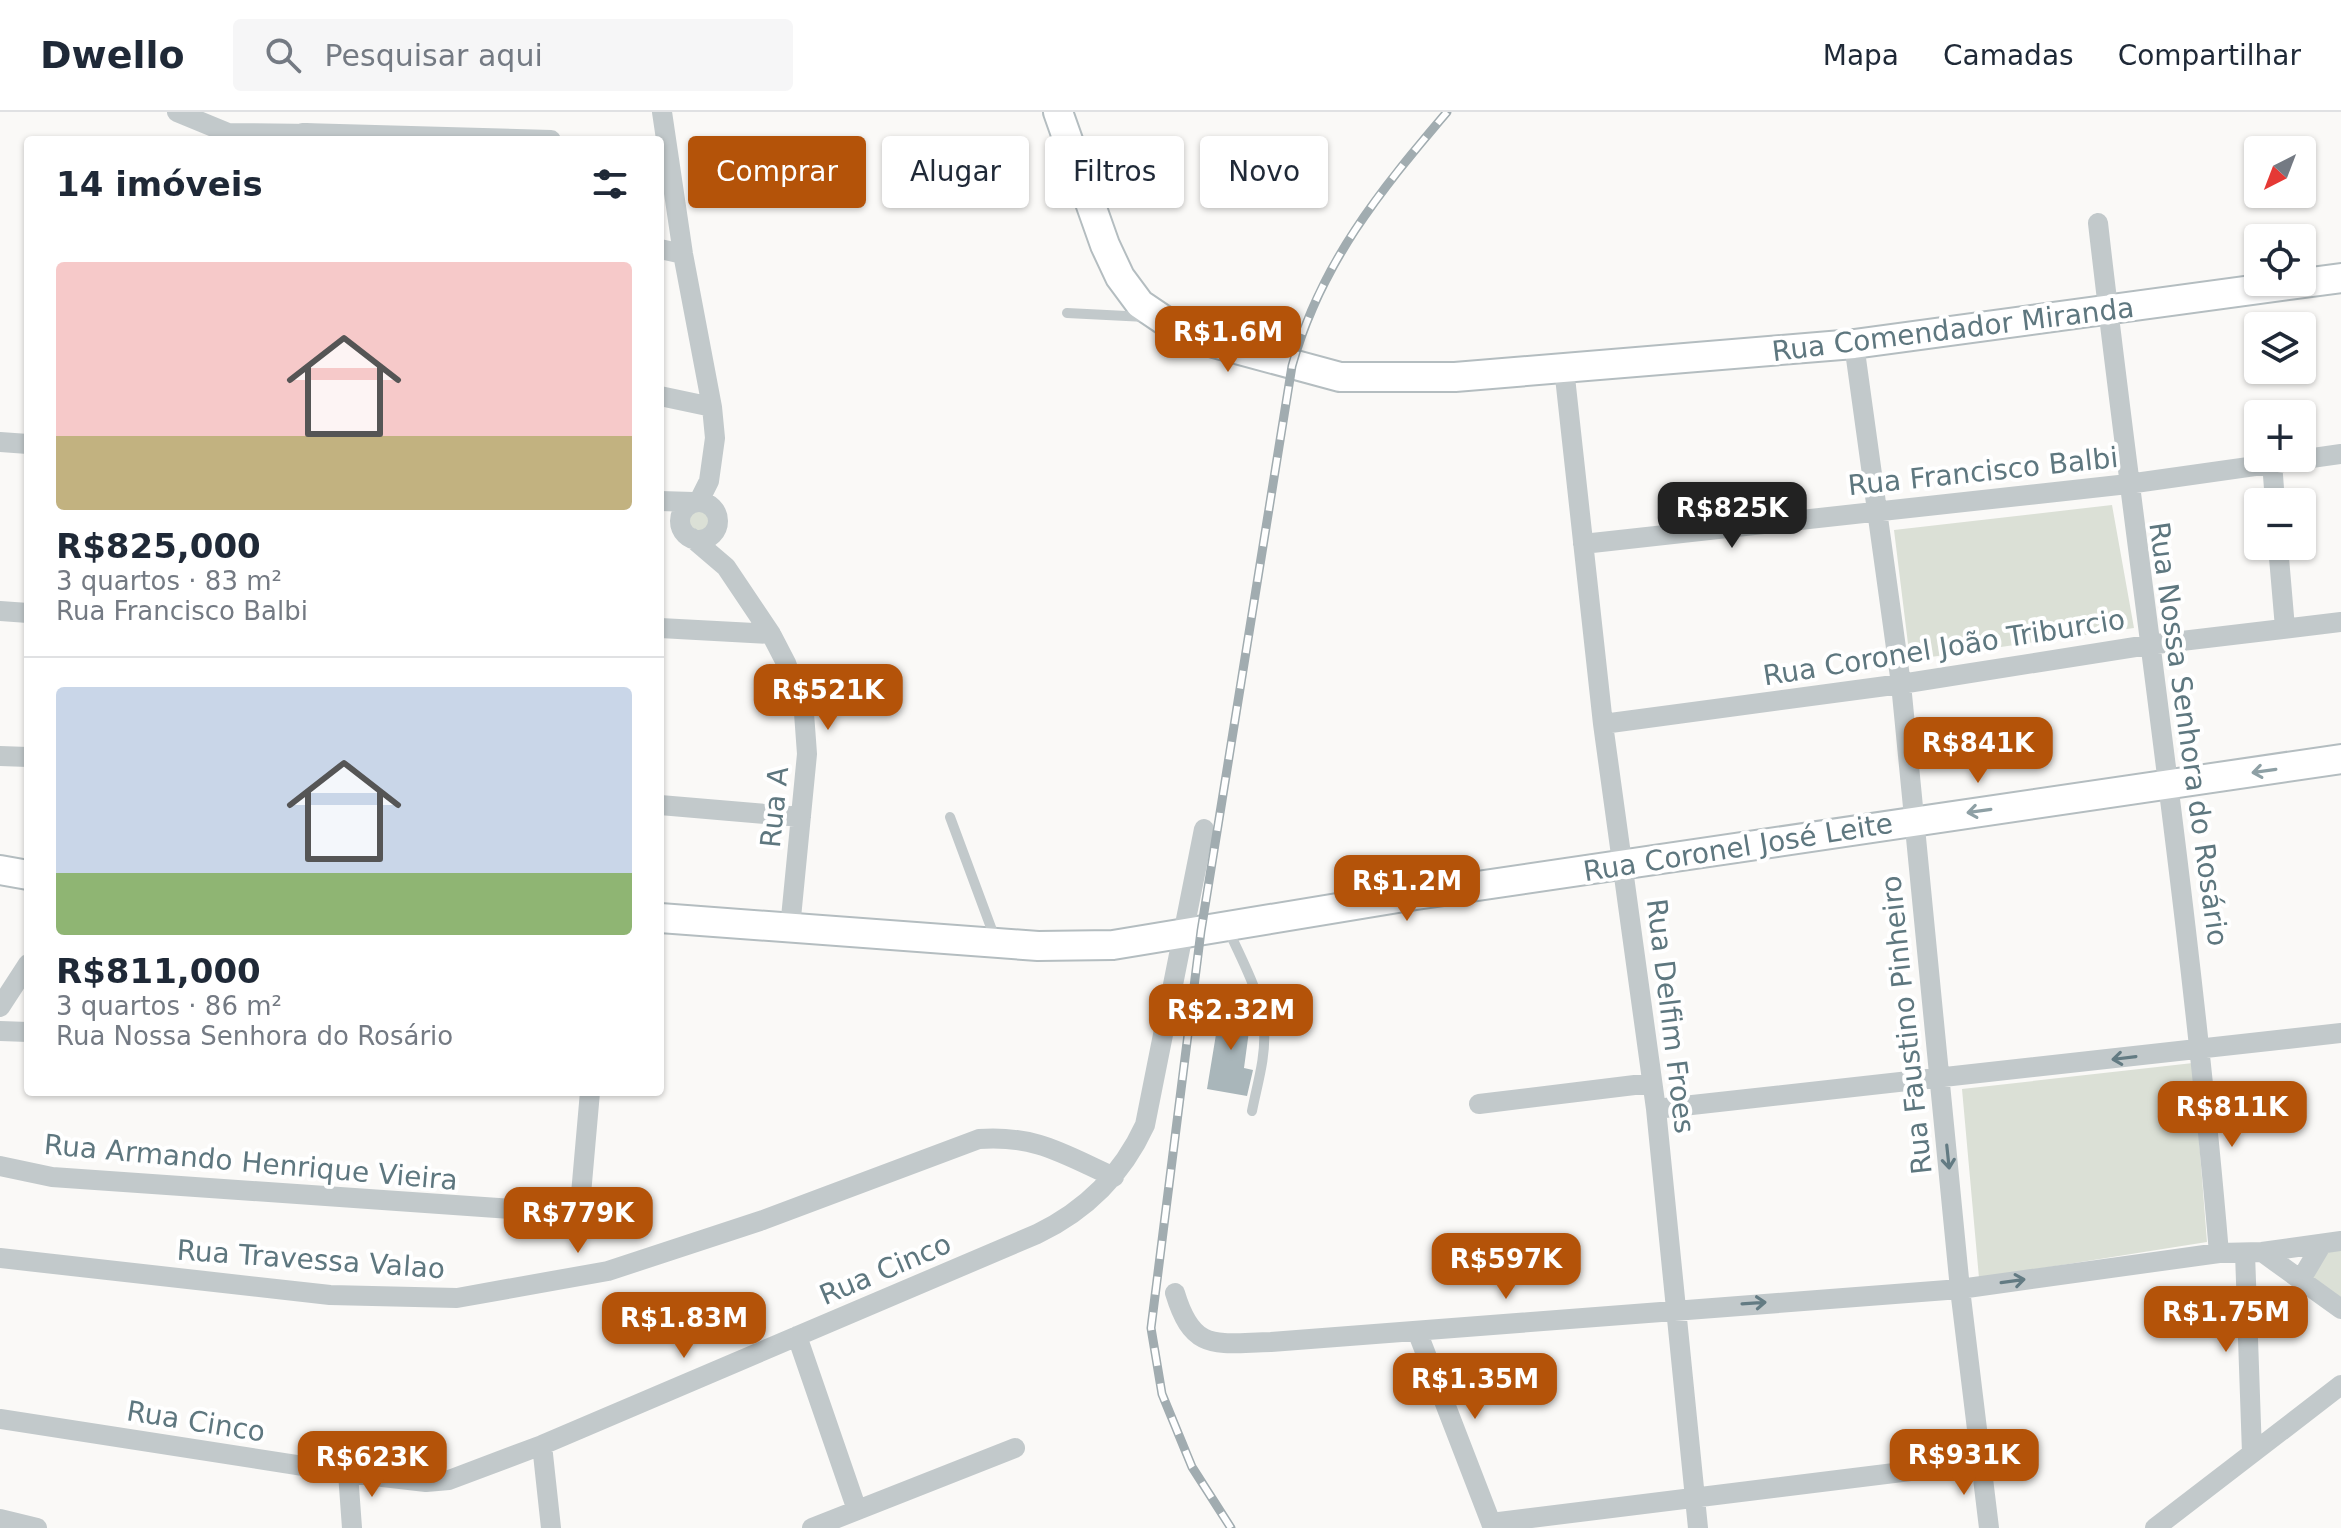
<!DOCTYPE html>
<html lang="pt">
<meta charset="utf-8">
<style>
:root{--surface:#fff;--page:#f6f6f7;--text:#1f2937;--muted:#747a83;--line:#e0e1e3;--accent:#b45309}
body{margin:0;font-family:"DejaVu Sans",sans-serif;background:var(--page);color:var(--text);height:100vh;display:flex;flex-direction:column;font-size:30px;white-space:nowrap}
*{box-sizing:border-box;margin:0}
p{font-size:26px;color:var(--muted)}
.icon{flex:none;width:44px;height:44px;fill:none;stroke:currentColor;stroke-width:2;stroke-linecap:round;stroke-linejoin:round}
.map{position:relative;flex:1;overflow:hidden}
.side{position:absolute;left:24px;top:24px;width:640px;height:960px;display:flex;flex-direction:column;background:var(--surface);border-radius:8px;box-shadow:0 2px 6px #0004}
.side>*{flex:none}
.banner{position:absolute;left:688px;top:24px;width:760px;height:72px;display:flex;gap:16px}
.needle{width:52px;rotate:222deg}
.buttons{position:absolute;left:2244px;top:24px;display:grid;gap:16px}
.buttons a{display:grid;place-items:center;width:72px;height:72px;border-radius:8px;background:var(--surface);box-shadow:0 2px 6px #0004;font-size:40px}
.price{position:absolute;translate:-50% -68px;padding:0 18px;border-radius:16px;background:var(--accent);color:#fff;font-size:26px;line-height:52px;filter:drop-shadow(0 2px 4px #0008)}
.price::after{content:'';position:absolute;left:50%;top:48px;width:24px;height:18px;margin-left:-12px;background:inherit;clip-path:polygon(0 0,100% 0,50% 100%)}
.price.active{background:#222;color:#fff}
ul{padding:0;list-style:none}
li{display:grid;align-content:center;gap:16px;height:424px;padding:0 32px}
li+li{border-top:2px solid var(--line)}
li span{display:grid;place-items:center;height:248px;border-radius:8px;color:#555}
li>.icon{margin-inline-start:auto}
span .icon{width:144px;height:144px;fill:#fffc;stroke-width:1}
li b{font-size:34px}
h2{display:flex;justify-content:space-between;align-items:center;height:96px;padding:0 32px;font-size:34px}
.pill{padding:0 28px;border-radius:8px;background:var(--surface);box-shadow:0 2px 6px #0004;font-size:28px;line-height:72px}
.pill.active{background:var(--accent);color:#fff}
header{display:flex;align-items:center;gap:48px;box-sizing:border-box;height:112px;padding:0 40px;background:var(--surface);border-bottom:2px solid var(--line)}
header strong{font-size:38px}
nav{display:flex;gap:44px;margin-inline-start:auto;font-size:28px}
.search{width:560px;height:72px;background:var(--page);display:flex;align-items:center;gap:20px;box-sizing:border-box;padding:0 28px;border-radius:8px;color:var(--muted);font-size:30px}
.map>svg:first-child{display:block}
</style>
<header>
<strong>Dwello</strong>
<div class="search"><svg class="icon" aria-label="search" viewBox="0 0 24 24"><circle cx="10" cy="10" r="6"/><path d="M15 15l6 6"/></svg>Pesquisar aqui</div>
<nav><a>Mapa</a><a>Camadas</a><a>Compartilhar</a></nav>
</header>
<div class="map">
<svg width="2341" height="1416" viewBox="0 0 2341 1416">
<rect width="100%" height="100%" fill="#faf9f7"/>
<path fill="#dbe0d6" d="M683 409a17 17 0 1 1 34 0a17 17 0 1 1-34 0Z
M2112,393l22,123 -224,32 -16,-130z
M2193,951l14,179 -228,36 -17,-189z
M2341,1135v53l-31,-19 18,-33z"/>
<path fill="#a9b6ba" d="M1221,892l31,5 -8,59 9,2 -6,26 -40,-7z"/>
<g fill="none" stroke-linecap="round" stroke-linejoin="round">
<defs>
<path id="secondary" d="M1058,0l47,133 15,32 20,27 37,25 37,14 126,34h115l399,-33 487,-66
M0,758l28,5
M660,806l378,28 75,-1 303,-50 925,-136"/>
</defs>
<use href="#secondary" stroke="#b4bdc0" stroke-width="32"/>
<path stroke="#c2c9cb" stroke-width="10" d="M1067,201l79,4
M950,705l46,124
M1228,817c14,32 34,66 36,101 2,27 -7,55 -12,81"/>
<path stroke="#c2c9cb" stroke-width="20" d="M177,0l51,21 87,1
M662,0l21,142 29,153 3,31 -6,43 -10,20
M303,21l248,7
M2098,111c39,343 92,685 121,1030
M660,137l23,5
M1854,232l47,340 59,605 29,239
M1564,256l39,356 53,385 42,419
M660,284l52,11
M0,330l28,2
M2272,350l3,40
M660,389l33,1
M680 409a19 19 0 1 1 38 0a19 19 0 1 1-38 0Z
M692,426l34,29 45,67 15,29 18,50 3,41 -17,174
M1583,432l545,-60 213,-30
M2278,434l7,82
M0,499l28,2
M660,516l111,6
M1603,612l298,-40 247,-39 193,-23
M0,644l28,1
M660,693l141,12
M0,895l28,-43
M0,919l28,1
M1479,992l172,-21
M1656,997l685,-76
M0,1054l52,11 503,35 11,-2 15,-16 9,-102
M2262,1140l79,57
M2245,1141l7,200
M0,1146l330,37 127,3 151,-27 155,-51 216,-81c57,-4 84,15 135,38
M2300,1169l22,-37
M1175,1181c18,60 41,50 96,49l689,-53 259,-36 43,-1 79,-11
M1417,1219l76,197
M797,1224l60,174
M0,1307l348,54 78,9 23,-2 93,-35 495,-211c50,-24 85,-59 108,-109l59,-296
M542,1333l9,83
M348,1361l4,55
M0,1407l37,9
M1491,1411l492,-61
M812,1416l203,-80
M2155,1416l186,-143"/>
<use href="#secondary" stroke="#fff" stroke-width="28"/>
<defs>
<path id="rail" d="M1231,1416l-39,-61 -30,-73 -11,-66 50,-397 91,-565c29,-103 87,-174 155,-254"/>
</defs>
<use href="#rail" stroke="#a1acb0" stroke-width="9"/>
<use href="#rail" stroke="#fff" stroke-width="6" stroke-dasharray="18" stroke-linecap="butt"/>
</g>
<defs><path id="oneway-shaft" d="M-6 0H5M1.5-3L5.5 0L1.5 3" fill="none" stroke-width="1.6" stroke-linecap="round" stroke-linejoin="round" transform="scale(2)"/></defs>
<g stroke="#8ea0a5">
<use href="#oneway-shaft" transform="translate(2264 659) rotate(172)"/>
<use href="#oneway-shaft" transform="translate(1979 699) rotate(172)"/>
</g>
<g stroke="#637b83">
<use href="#oneway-shaft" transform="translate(2124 946) rotate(173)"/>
<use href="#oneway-shaft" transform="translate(1948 1045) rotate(84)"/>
<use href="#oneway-shaft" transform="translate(2013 1169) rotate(-8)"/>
<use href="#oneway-shaft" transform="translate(1754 1191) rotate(-4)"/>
</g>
<g text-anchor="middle" stroke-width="8" stroke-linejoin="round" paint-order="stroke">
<g font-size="28" fill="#5e777f" stroke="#fff">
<text transform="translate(1953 217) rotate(-7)" y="10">Rua Comendador Miranda</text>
<text transform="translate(1983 359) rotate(-6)" y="10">Rua Francisco Balbi</text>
<text transform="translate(1944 535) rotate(-9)" y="10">Rua Coronel João Triburcio</text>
<text transform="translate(2189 622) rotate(82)" y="10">Rua Nossa Senhora do Rosário</text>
<text transform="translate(774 695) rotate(-84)" y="10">Rua A</text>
<text transform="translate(1738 735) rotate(-9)" y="10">Rua Coronel José Leite</text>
<text transform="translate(1671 904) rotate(83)" y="10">Rua Delfim Froes</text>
<text transform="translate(1906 913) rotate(-96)" y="10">Rua Faustino Pinheiro</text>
<text transform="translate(251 1050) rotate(5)" y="10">Rua Armando Henrique Vieira</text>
<text transform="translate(311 1147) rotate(4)" y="10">Rua Travessa Valao</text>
<text transform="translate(885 1157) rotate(-23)" y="10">Rua Cinco</text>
<text transform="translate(196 1309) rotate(9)" y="10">Rua Cinco</text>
</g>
</g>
</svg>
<div class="buttons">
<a><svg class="needle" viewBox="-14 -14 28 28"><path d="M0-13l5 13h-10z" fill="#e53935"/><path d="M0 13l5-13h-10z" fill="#747a83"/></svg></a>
<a><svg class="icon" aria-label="locate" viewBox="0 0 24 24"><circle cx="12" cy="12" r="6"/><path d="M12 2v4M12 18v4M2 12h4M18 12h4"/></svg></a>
<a><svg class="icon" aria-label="layers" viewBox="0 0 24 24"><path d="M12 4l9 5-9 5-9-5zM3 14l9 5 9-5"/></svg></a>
<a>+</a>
<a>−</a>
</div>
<b class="price" style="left:1228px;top:262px">R$1.6M</b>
<b class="price active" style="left:1732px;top:438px">R$825K</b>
<b class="price" style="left:828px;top:620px">R$521K</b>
<b class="price" style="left:1978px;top:673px">R$841K</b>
<b class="price" style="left:1407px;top:811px">R$1.2M</b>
<b class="price" style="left:1231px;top:940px">R$2.32M</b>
<b class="price" style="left:2232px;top:1037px">R$811K</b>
<b class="price" style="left:578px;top:1143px">R$779K</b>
<b class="price" style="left:1506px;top:1189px">R$597K</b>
<b class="price" style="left:2226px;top:1242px">R$1.75M</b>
<b class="price" style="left:684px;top:1248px">R$1.83M</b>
<b class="price" style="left:1475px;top:1309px">R$1.35M</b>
<b class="price" style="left:1964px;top:1385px">R$931K</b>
<b class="price" style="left:372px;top:1387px">R$623K</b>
<div class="banner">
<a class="pill active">Comprar</a>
<a class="pill">Alugar</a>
<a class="pill">Filtros</a>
<a class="pill">Novo</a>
</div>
<section class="side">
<h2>14 imóveis<svg class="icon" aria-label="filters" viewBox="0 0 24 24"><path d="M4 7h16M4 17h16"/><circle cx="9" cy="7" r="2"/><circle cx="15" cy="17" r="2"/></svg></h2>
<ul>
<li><span style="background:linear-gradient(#f6c9c9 70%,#c2b280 0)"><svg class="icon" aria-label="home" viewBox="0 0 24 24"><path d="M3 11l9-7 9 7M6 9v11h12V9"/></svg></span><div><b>R$825,000</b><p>3 quartos · 83 m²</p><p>Rua Francisco Balbi</p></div></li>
<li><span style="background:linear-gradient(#c9d6e8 75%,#8fb573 0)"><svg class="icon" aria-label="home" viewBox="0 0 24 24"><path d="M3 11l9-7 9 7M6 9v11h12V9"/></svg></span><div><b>R$811,000</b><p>3 quartos · 86 m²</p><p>Rua Nossa Senhora do Rosário</p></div></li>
</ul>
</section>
</div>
